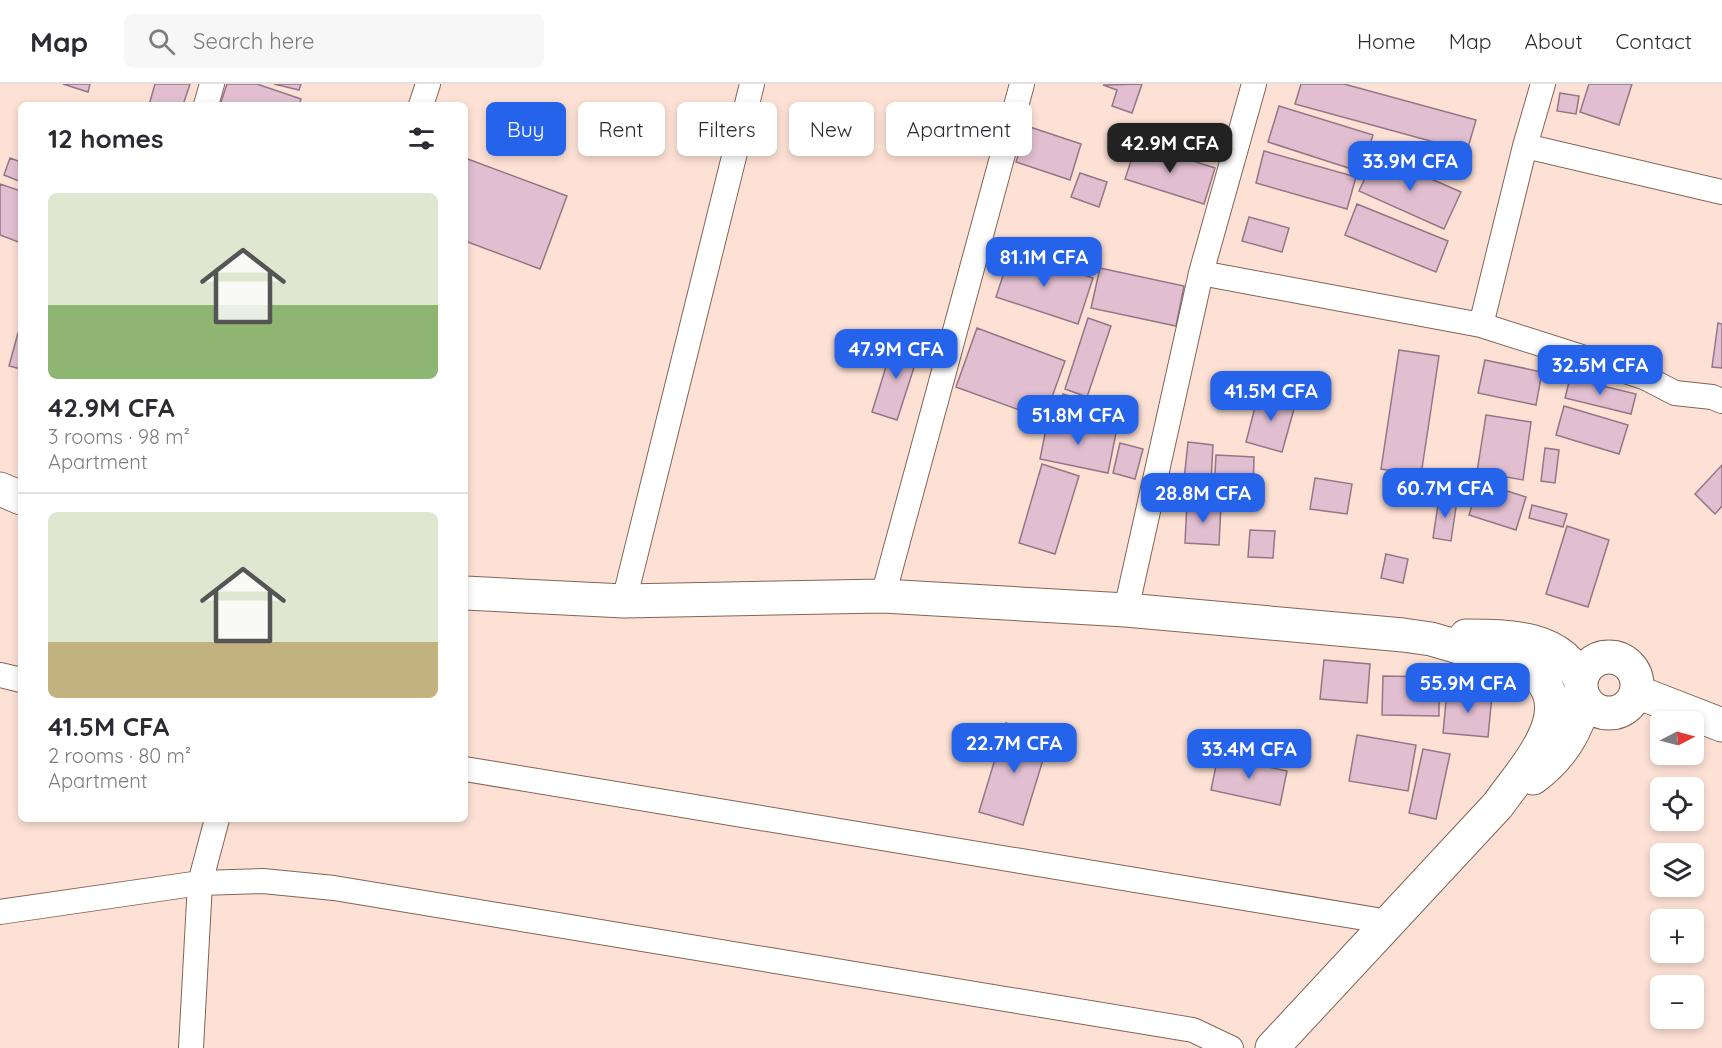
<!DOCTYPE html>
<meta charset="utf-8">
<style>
:root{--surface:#fff;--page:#f7f7f7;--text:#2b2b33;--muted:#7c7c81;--line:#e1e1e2;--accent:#2563eb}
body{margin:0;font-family:Quicksand,sans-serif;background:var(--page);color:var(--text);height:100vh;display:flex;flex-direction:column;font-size:22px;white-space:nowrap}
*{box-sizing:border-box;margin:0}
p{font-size:20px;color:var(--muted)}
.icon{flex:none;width:33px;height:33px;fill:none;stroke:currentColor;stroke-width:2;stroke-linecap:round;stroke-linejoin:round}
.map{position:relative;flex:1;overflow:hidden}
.sheet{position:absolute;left:18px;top:18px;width:450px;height:720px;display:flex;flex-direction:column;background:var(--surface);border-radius:9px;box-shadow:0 3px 9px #0003}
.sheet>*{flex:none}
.hud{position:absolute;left:486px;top:18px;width:570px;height:54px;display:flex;gap:12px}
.needle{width:39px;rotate:84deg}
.tools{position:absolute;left:1650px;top:627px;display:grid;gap:12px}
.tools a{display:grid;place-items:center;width:54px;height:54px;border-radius:9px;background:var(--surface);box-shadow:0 3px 9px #0003;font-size:30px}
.price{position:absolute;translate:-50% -51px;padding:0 14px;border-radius:12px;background:var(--accent);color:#fff;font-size:20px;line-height:39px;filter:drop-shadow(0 2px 3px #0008)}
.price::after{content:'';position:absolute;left:50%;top:36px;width:18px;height:14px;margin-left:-9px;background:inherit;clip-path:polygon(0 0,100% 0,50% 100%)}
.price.selected{background:#222;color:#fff}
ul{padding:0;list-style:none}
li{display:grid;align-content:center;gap:12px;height:318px;padding:0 30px}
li+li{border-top:2px solid var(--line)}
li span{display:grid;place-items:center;height:186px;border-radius:9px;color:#555}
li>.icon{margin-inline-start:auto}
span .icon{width:108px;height:108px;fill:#fffc;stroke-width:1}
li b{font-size:26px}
h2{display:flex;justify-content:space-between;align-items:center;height:72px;padding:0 30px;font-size:26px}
.tag{padding:0 21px;border-radius:9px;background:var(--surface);box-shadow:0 3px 9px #0003;font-size:21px;line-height:54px}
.tag.selected{background:var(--accent);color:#fff}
header{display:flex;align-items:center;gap:36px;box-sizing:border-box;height:84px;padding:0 30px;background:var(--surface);border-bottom:2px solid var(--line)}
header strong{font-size:28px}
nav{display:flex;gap:33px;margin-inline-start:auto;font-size:21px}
.search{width:420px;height:54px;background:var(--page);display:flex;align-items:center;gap:15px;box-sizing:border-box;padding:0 21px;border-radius:9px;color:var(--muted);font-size:22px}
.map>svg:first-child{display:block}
</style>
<header>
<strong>Map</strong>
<div class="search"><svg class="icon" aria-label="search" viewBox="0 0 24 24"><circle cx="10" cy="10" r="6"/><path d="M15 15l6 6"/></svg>Search here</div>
<nav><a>Home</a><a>Map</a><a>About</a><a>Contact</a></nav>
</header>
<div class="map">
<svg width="1722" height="964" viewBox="0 0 1722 964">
<rect width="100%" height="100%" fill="#fde1d5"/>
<path fill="#e1bfd1" stroke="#947686" stroke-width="1.5" d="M63,0h27l-2,8z
M155,0h35l-7,21h-34z
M227,0h30l44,15 -2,6h-79z
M274,0h27l-2,6z
M1142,0l-10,29 -20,-7 5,-16 -14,-5z
M1301,0h43l132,36 -9,31 -172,-47z
M1589,0h43l-13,41 -39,-13z
M1560,9l19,3 -3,18 -19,-3z
M1279,22l94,29 -12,37 -93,-30z
M1027,42l54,18 -11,36 -54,-18z
M1137,59l78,25 -11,36 -79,-25z
M1264,67l92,26 -9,32 -91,-26z
M1376,71l85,37 -17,37 -85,-38z
M10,74l11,4v20l-17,-7z
M465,74l102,38 -27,73 -75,-28z
M1080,89l27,9 -8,25 -28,-10z
M0,100l21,7v52l-21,-8z
M1357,120l91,37 -12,31 -91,-37z
M1249,133l40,11 -7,24 -40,-11z
M1011,167l82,27 -15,46 -82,-27z
M1100,184l84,18 -8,40 -85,-18z
M1088,234l23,8 -24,71 -22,-8z
M1718,239l4,1v44l-10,-1z
M977,244l88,33 -21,58 -88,-32z
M18,249l3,1v35l-12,-3z
M894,257l26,8 -23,71 -25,-8z
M1399,266l40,6 -18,119 -40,-6z
M1485,276l57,12 -6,33 -58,-12z
M1570,294l66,16 -5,20 -66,-16z
M1259,308l37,10 -14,50 -36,-10z
M1063,310l65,19 -6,19 -65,-19z
M1564,322l64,19 -9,29 -63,-19z
M1486,331l45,7 -8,58 -46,-8z
M1048,335l68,14 -8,40 -68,-14z
M1188,358l25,3 -2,37 -27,-2z
M1120,359l23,6 -8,30 -22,-6z
M1545,364l14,2 -4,33 -14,-2z
M1216,371l38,2 -1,35 -39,-2z
M1042,380l37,12 -24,78 -36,-11z
M1722,381v41l-7,8 -20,-20z
M1315,394l37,6 -5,30 -37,-5z
M1479,398l47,15 -10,33 -47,-15z
M1439,414l18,2 -6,41 -18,-3z
M1187,419l34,2 -2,40 -34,-2z
M1532,421l35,9 -4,13 -34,-9z
M1567,442l42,14 -21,67 -42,-13z
M1250,446l25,1 -2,27 -25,-1z
M1386,470l22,5 -5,24 -22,-5z
M1324,576l46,4 -3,39 -47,-4z
M1383,592l56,1v39l-57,-1z
M1447,607l45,4 -4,42 -45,-4z
M1006,639l44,14 -27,88 -44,-13z
M1357,651l59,10 -8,46 -59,-10z
M1423,665l27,5 -14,65 -27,-6z
M1218,672l69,15 -7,34 -69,-15z"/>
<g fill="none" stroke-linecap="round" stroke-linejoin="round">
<defs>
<path id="street" d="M206,21l6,-21
M421,21l7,-21
M1525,62l197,46
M1201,189l280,52 163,52 31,16 37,4 10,4
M1481,241l44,-179 18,-62
M883,512l139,-512
M624,517l128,-517
M1126,526l75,-337 53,-189
M0,591l21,5
M465,685l924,153
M0,828l200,-29 63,-2 71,7 859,142 38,18
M191,964l9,-165 17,-64"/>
<path id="secondary" d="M0,405l21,9
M465,509l159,8 259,-5 243,14 277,25 28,4 96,28c58,39 -1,98 -29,138l-226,243
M1466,552c43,0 97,0 115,46
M1581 601a28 28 0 1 1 56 0a28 28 0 1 1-56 0Z
M1637,608l85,33
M1533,694c26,-19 46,-47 51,-80"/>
</defs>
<use href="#street" stroke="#836457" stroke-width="26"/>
<use href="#secondary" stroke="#836457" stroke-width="35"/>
<use href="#street" stroke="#fff" stroke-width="24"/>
<use href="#secondary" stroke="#fff" stroke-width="33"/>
</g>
</svg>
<div class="tools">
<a><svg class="needle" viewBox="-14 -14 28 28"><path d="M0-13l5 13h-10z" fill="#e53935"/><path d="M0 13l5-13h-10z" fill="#7c7c81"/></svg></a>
<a><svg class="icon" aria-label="locate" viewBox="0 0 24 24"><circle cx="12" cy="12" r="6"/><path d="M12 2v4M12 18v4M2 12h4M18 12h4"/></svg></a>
<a><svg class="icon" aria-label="layers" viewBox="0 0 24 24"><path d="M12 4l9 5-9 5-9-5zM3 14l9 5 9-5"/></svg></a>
<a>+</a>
<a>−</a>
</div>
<b class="price selected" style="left:1170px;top:90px">42.9M CFA</b>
<b class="price" style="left:1410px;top:108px">33.9M CFA</b>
<b class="price" style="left:1044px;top:204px">81.1M CFA</b>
<b class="price" style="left:896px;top:296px">47.9M CFA</b>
<b class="price" style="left:1600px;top:312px">32.5M CFA</b>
<b class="price" style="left:1271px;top:338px">41.5M CFA</b>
<b class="price" style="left:1078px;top:362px">51.8M CFA</b>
<b class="price" style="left:1445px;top:435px">60.7M CFA</b>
<b class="price" style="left:1203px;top:440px">28.8M CFA</b>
<b class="price" style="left:1468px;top:630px">55.9M CFA</b>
<b class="price" style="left:1014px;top:690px">22.7M CFA</b>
<b class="price" style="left:1249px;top:696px">33.4M CFA</b>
<div class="hud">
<a class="tag selected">Buy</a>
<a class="tag">Rent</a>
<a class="tag">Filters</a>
<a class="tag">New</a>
<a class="tag">Apartment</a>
</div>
<section class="sheet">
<h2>12 homes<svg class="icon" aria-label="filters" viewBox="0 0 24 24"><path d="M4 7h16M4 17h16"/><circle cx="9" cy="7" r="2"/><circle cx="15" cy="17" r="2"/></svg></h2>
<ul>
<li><span style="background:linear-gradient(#dfe7d0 60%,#8fb573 0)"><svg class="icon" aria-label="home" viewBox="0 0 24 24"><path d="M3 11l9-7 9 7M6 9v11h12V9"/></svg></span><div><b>42.9M CFA</b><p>3 rooms · 98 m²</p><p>Apartment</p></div></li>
<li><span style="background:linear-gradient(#dfe7d0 70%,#c2b280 0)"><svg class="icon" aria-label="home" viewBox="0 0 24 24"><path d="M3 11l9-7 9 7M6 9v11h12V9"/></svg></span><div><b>41.5M CFA</b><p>2 rooms · 80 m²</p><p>Apartment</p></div></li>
</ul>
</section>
</div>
